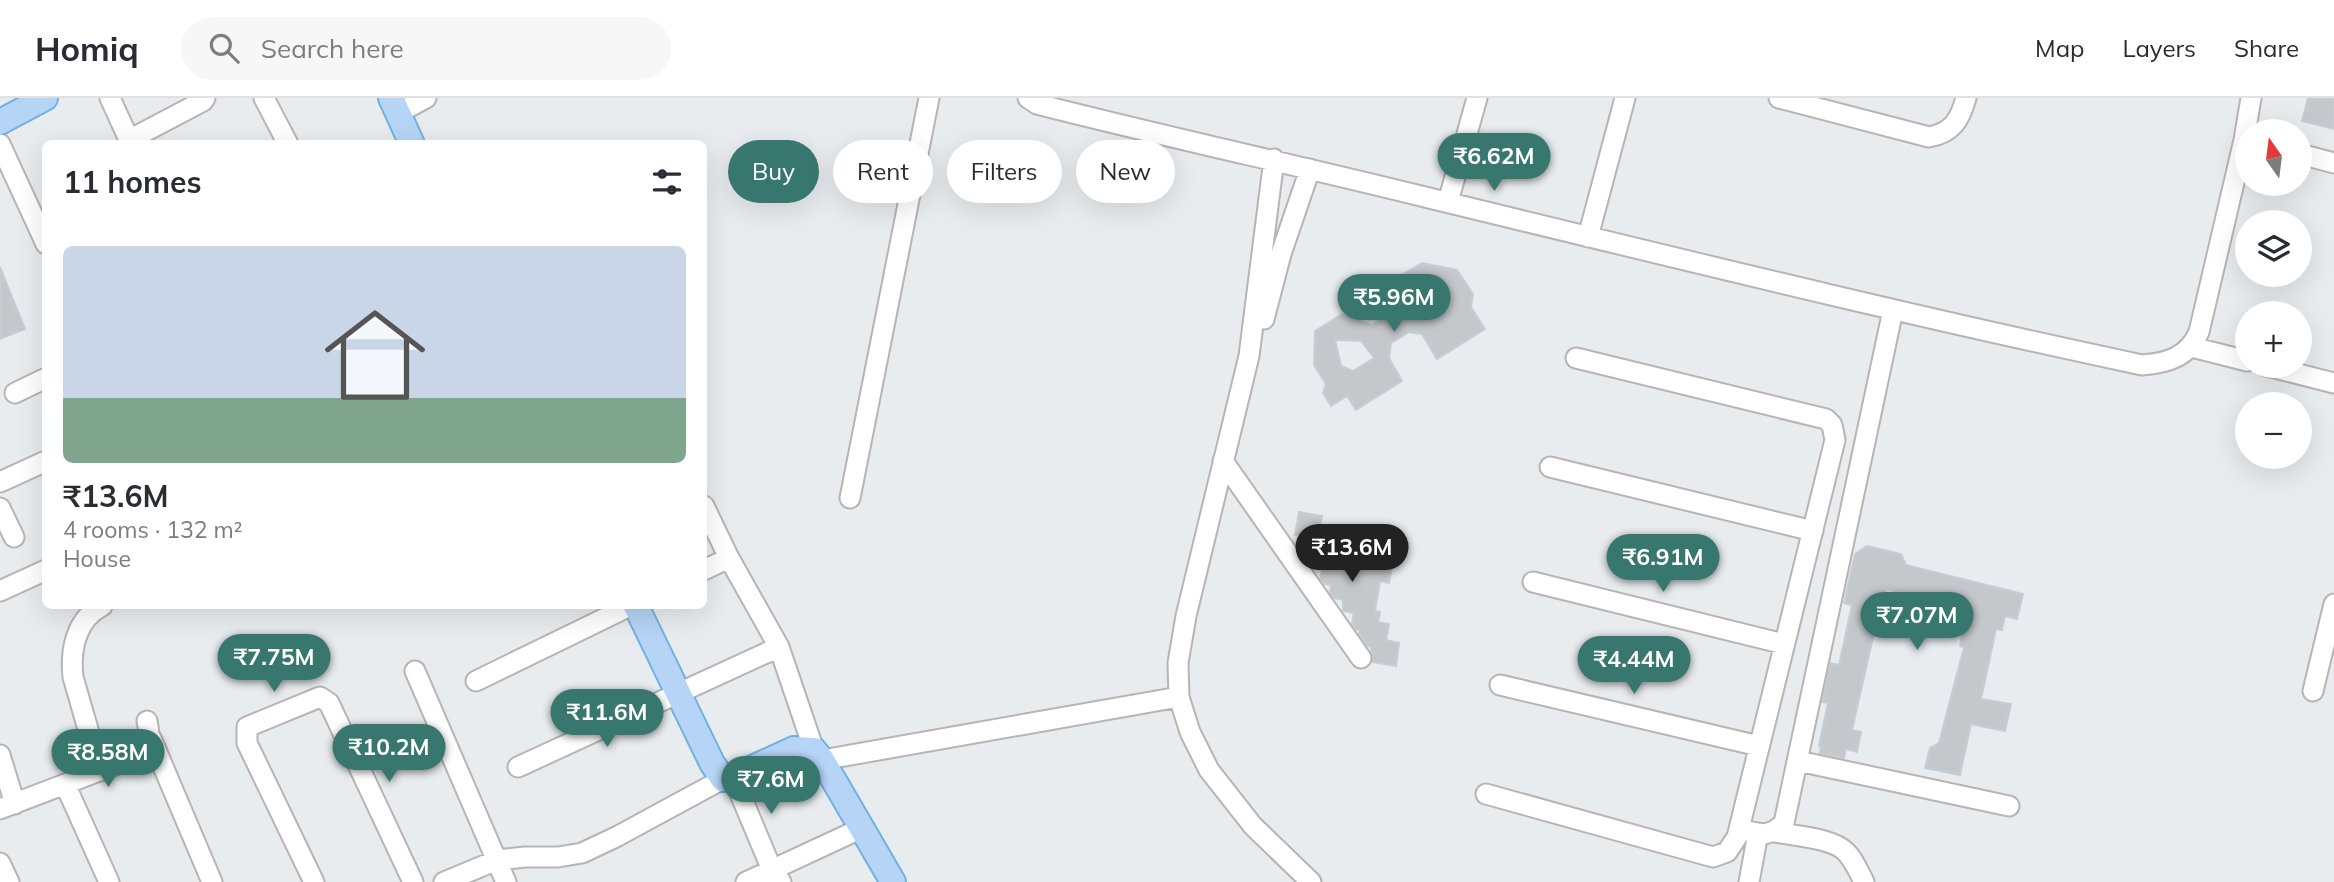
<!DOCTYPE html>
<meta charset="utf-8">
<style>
:root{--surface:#fff;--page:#f7f7f7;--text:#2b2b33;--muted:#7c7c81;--line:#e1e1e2;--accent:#38776e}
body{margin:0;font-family:Mulish,sans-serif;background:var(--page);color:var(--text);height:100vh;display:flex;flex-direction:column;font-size:26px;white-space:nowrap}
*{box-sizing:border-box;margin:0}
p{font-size:23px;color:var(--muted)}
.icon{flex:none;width:38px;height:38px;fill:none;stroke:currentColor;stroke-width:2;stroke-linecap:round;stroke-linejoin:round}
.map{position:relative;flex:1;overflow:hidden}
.panel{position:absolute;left:42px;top:42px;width:665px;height:469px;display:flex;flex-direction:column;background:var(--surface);border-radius:10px;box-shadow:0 7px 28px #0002}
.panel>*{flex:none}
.top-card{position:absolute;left:728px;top:42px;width:665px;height:63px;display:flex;gap:14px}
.needle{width:46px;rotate:346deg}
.buttons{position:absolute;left:2235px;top:21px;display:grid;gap:14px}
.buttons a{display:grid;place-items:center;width:77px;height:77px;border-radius:50%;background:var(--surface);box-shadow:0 7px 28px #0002;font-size:35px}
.price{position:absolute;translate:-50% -60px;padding:0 16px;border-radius:24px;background:var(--accent);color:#fff;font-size:23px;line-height:46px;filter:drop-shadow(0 2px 4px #0008)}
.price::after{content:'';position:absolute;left:50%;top:42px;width:21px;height:16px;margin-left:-10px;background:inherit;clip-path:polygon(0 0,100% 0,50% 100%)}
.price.on{background:#222;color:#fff}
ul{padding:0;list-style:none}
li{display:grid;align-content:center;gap:14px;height:371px;padding:0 21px}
li span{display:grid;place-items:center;height:217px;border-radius:10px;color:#555}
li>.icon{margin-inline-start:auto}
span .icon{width:126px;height:126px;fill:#fffc;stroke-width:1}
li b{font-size:30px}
h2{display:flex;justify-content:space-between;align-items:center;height:84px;padding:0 21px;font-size:30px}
.chip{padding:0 24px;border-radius:32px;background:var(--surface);box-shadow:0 7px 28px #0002;font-size:24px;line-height:63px}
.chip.on{background:var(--accent);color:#fff}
header{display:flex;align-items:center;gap:42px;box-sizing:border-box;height:98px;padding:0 35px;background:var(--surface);border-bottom:2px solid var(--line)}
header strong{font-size:33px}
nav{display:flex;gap:38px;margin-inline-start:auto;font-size:24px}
.search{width:490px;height:63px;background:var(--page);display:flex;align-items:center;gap:18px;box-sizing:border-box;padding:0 24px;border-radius:38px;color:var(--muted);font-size:26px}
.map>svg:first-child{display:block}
</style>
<header>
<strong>Homiq</strong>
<div class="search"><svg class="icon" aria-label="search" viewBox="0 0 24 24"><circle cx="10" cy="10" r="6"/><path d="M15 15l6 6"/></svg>Search here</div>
<nav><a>Map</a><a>Layers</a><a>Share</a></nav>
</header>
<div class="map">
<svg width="2334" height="784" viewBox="0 0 2334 784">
<rect width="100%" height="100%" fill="#e8ecef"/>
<path fill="#c4c8cb" stroke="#c7ced3" stroke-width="2" fill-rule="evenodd" d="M2308,0h26v31l-32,-8z
M1422,165l35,7 16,24 -2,13 14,22 -48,30 -15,-25 -13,-2 -18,11 -2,15 13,23 -46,29 -9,-14 -16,10 -8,-13 3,-9 -12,-19 1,-34 27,-17 30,11 24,-16 2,-32zM1335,242l26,1 13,17 -21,13 -12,-5z
M0,169l25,62 -25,10z
M1299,414l23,4 -3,14 14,3 -2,10 11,2 -1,9 28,5 1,-6 24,4 -5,26 -9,-2 -5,30 5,1 -2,10 11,2 -3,16 13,3 -3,23 -24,-4 -1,-15 -3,-1 -9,-12 1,-4h-4l-4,-6 2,-11 -11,-2v-11l-9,-2 -4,-6 1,-7 -7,-1 -4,-5 3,-13 -13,-2 2,-9 -10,-3 2,-15 -9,-2z
M1867,448l34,8 5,11 117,29 -6,25 -12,-3 -3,14 -6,-1 -15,70 30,5 -6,27 -34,-7 -11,51 -35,-7 5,-20 9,-5 25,-96 -4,-1 7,-37 -81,-20 -8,35h-2l-24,106 9,2 -4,20 -11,-3 -2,9 -24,-5 1,-6 -2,-1 9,-43 -6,-1 8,-39 9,2 13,-60 -8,-2 11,-49z"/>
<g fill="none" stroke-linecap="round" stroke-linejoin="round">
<defs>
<path id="minor" d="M110,0l21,46
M264,0l24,46
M1028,0l9,6c129,33 259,61 388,93 239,58 477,117 717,168 26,-2 46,-8 57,-33l45,-192 7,-42
M1779,0l150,39c23,-4 31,-17 37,-39
M398,15l28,-15
M129,42l74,-39 2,-3
M0,46l46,100
M2300,56l34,9
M1274,61l-25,197 -63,260 -8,47 1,34 11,35 19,38 44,56 58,56
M1448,104l29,-104
M1588,139l37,-139
M1264,221l17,-65 29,-85
M2192,249l55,14
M2267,268l67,17
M15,295l31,-15
M1223,363l138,197
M1550,369l263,64
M0,384l46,-21
M850,400l79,-400
M704,408l25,52 50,89 35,103
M0,410l14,29
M704,472l25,-12
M1533,484l251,62
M0,493l46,-21
M415,573l91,211
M476,583l154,-75
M1500,587l259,61
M2313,593l21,-87
M151,640l61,144
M0,657l15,49
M822,662l357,-63
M1798,663l211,45
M518,669l261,-120
M100,673l-27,-94c-3,-27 3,-58 29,-71
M733,679l39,93 9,12
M65,686l44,98
M1486,696l227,63 14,-5 10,-15 98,-397 -3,-15 -6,-6 -250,-61
M0,711l141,-54c10,-12 9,-19 6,-34
M1739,731c21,4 29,10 45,-6l109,-513
M1775,734c20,4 58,6 71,20 8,8 13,20 18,30
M0,765l9,19
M314,784l-67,-139v-16l73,-30 9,6 84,179
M444,784l53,-22 28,-3h33l24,-4 34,-16 107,-58
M746,784l116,-54
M1749,784l9,-49"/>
<path id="major" d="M391,0l21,46
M0,24l45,-24
M636,508l76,157 11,16 10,-2 61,-28 20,1 8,10 71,122"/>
</defs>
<use href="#minor" stroke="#b8b4b3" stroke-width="23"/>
<use href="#major" stroke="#6fb2e1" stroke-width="28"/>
<use href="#minor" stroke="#fff" stroke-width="19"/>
<use href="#major" stroke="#b6d4f6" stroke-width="24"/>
</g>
</svg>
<div class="buttons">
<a><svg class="needle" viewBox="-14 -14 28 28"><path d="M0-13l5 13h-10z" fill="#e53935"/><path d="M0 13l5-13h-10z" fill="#7c7c81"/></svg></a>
<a><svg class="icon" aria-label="layers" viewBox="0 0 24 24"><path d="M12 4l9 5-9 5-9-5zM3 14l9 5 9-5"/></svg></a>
<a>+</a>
<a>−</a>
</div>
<b class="price" style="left:1494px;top:95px">₹6.62M</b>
<b class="price" style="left:1394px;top:236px">₹5.96M</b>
<b class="price on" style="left:1352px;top:486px">₹13.6M</b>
<b class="price" style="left:1663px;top:496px">₹6.91M</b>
<b class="price" style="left:1917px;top:554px">₹7.07M</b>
<b class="price" style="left:274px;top:596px">₹7.75M</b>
<b class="price" style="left:1634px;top:598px">₹4.44M</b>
<b class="price" style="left:607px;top:651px">₹11.6M</b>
<b class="price" style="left:389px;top:686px">₹10.2M</b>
<b class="price" style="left:108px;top:691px">₹8.58M</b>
<b class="price" style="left:771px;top:718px">₹7.6M</b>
<div class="top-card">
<a class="chip on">Buy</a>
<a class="chip">Rent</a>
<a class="chip">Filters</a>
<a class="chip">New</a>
</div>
<section class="panel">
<h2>11 homes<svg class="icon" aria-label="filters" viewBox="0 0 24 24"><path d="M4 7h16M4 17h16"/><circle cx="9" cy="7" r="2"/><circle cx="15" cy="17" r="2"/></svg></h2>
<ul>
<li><span style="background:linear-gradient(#c9d6e8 70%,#7fa58c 0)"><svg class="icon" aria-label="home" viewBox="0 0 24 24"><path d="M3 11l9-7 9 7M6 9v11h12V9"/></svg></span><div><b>₹13.6M</b><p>4 rooms · 132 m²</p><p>House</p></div></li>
</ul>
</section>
</div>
